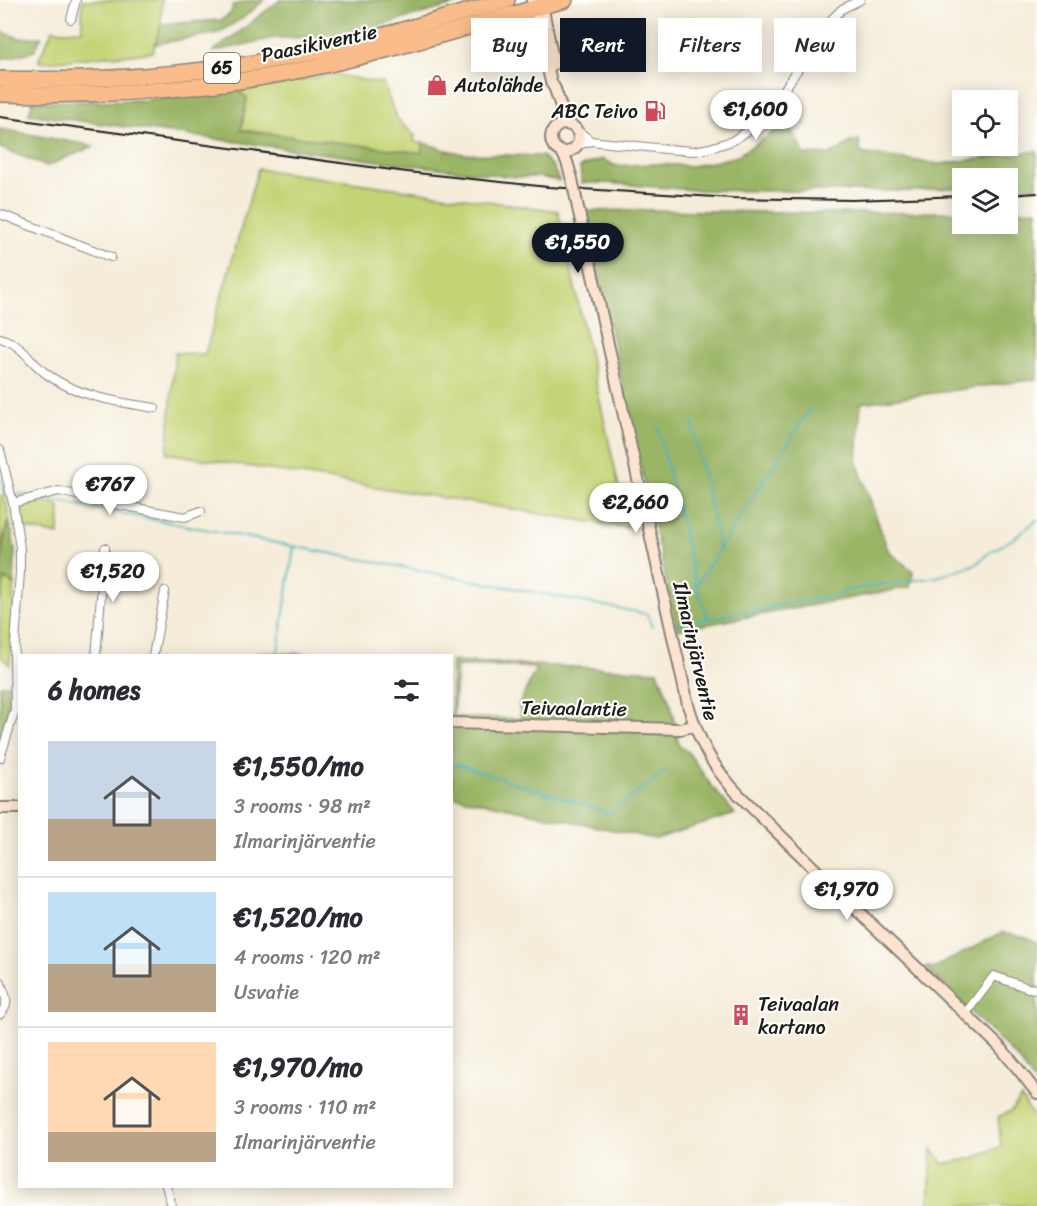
<!DOCTYPE html>
<meta charset="utf-8">
<style>
:root{--surface:#fff;--page:#f2f2f3;--text:#2b2b33;--muted:#7c7c81;--line:#e1e1e2;--accent:#111827}
body{margin:0;font-family:Sriracha,sans-serif;background:var(--page);color:var(--text);height:100vh;display:flex;flex-direction:column;font-size:22px;white-space:nowrap}
*{box-sizing:border-box;margin:0}
p{font-size:20px;color:var(--muted)}
.icon{flex:none;width:33px;height:33px;fill:none;stroke:currentColor;stroke-width:2;stroke-linecap:round;stroke-linejoin:round}
.map{position:relative;flex:1;overflow:hidden}
.side{position:absolute;left:18px;top:654px;width:435px;height:534px;display:flex;flex-direction:column;background:var(--surface);border-radius:0px;box-shadow:0 3px 15px #0003}
.side>*{flex:none}
.banner{position:absolute;left:471px;top:18px;width:476px;height:54px;display:flex;gap:12px}
.controls{position:absolute;left:952px;top:90px;display:grid;gap:12px}
.controls a{display:grid;place-items:center;width:66px;height:66px;border-radius:0px;background:var(--surface);box-shadow:0 3px 15px #0003;font-size:30px}
.price{position:absolute;translate:-50% -51px;padding:0 14px;border-radius:21px;background:#fff;color:#222;font-size:20px;line-height:39px;filter:drop-shadow(0 2px 3px #0008)}
.price::after{content:'';position:absolute;left:50%;top:36px;width:18px;height:14px;margin-left:-9px;background:inherit;clip-path:polygon(0 0,100% 0,50% 100%)}
.price.current{background:var(--accent);color:#fff}
ul{padding:0;list-style:none}
li{display:flex;align-items:center;gap:18px;height:150px;padding:0 30px}
li+li{border-top:2px solid var(--line)}
li span{display:grid;place-items:center;flex:none;width:168px;height:120px;border-radius:0px;color:#555}
li>.icon{margin-inline-start:auto}
span .icon{width:72px;height:72px;fill:#fffc;stroke-width:1}
li b{font-size:26px}
h2{display:flex;justify-content:space-between;align-items:center;height:72px;padding:0 30px;font-size:26px}
.tag{padding:0 21px;border-radius:0px;background:var(--surface);box-shadow:0 3px 15px #0003;font-size:21px;line-height:54px}
.tag.current{background:var(--accent);color:#fff}
.map>svg:first-child{display:block}
</style>
<div class="map">
<svg width="1037" height="1206" viewBox="0 0 1037 1206">
<rect width="100%" height="100%" fill="#fdfcf7"/>
<filter id="ink" filterUnits="userSpaceOnUse"><feTurbulence type="fractalNoise" baseFrequency=".0167" numOctaves="2"/><feDisplacementMap in="SourceGraphic" scale="12" xChannelSelector="R" yChannelSelector="G"/><feConvolveMatrix kernelMatrix="1 2 1 2 8 2 1 2 1" color-interpolation-filters="sRGB"/></filter>
<filter id="wash" filterUnits="userSpaceOnUse"><feTurbulence type="fractalNoise" baseFrequency=".008" numOctaves="4" result="noise"/><feDisplacementMap in="SourceGraphic" scale="24" xChannelSelector="R" yChannelSelector="G"/><feGaussianBlur stdDeviation="1.35" result="paint"/><feColorMatrix in="noise" values="0 0 0 0 0 0 0 0 0 0 0 0 0 0 0 0 0 1.4 0 .05"/><feComposite in="paint" operator="in"/></filter>
<g filter="url(#wash)">
<rect width="100%" height="100%" fill="#f5ecd9"/>
<path fill="#c4d375" stroke="#707848" stroke-width="1.5" d="M82,0h80l-1,24 -8,28c-16,3 -31,3 -47,4 -22,2 -44,5 -67,6v-3l14,-30 9,2 20,-1z
M602 45a8 8 0 1 1 16 0a8 8 0 1 1-16 0Z
M334,74l38,8 11,1 9,24 7,14 16,15 -1,5 5,3 3,-2 2,1 -3,10 -180,-23 6,-32 -8,-7z
M258,169l300,42 70,317 -461,-75 8,-100 30,1z
M5,494l4,24 -7,23 1,14 -3,9v-68z
M44,502l14,3 2,4 -1,26 -35,-7 -4,-15 4,-7z
M5,578l9,7 -4,80 -10,-8v-57z
M1021,1097l16,26v83h-108l3,-57 12,15 32,-7 25,-11 -3,-29 13,-6z"/>
<path fill="#9bb566" stroke="#5c6841" stroke-width="1.5" fill-rule="evenodd" d="M252,0h12l-21,18 -25,15 -63,11 6,-20 60,-4 10,-7 2,-8z
M280,0h191l-89,25 -62,12 -46,1 -62,14 22,-16z
M0,31l19,7 22,-1 -7,14c-12,2 -22,8 -34,7z
M239,91l8,7 -6,32 180,23 3,-10 22,7 18,4 78,2 11,11 6,14 -20,-4h-24l-136,-16 -350,-47 3,-12 112,-2z
M785,121l13,20 7,14 27,-1 19,-12 8,-2 2,13 78,11 98,-13v36l-28,2h-1v-11h-45v9l-53,4h-122l-94,-1 -87,-7h-25l-2,-16 22,-8 14,7 37,-2 39,2 43,-9 35,-22z
M0,129l94,17 -47,20 -47,-18z
M648,210l181,3 134,-1v12h45v-13l29,-1v169l-176,24 -4,59 30,86 7,8 19,15 -3,16 -233,43 -93,-419z
M9,518l6,32 -1,35 -9,-6 -5,21c0,-29 1,-53 9,-82z
M258,652l80,3h-81z
M452,661l206,10 13,34 8,41 9,6 22,32 25,30 -80,25 -203,-43zM457,666h47l32,2 -17,37 2,14 -68,-2z
M0,685h9l-1,28 -8,23z
M1003,932l23,5 11,6v143l-18,-26 -93,-93 8,1z"/>
<g fill="none" stroke-linecap="round" stroke-linejoin="round">
<path stroke="#41b1ba" stroke-width="2" d="M692,422l27,126
M658,427l38,159 12,32
M0,478l5,16
M17,494l10,1
M47,499l600,115 5,13
M696,586l115,-179
M678,624l163,-30 6,-4 90,-13 39,-13 14,-12 23,-13 24,-19
M278,651l16,-104
M452,763l158,50 56,-42"/>
</g>
</g>
<g filter="url(#ink)">
<g fill="none" stroke-linecap="round" stroke-linejoin="round">
<defs>
<path id="street" d="M71,19l5,-19
M578,131l13,10
M578,145l13,-4 74,8 29,2 16,-3 22,-7 28,-18 7,-8 65,-96 10,-10 18,-9
M0,214l111,43
M0,338c24,7 29,24 48,37 31,22 70,27 107,33
M0,450l13,53 7,45v24l-6,86 1,52 -15,48
M13,503l46,-12 56,13 70,13 16,-6
M96,656l9,-108
M153,656l12,-65
M0,981c4,13 12,22 0,33
M965,1014l29,-38 34,12 9,1
M166,1186l6,20"/>
<path id="secondary" d="M532,0l19,82 4,7 7,21 7,15
M541,0l13,64
M551 138a14 14 0 1 1 28 0a14 14 0 1 1-28 0Z
M562,152l5,10 5,17
M578,208l110,497c12,38 23,60 50,89l126,123 136,130 19,23 18,23
M452,723l228,6 14,-3
M0,808h20"/>
<path id="highway" d="M505,24c17,-4 24,-4 35,11
M0,79c102,3 204,-5 304,-25 69,-14 136,-35 203,-54
M0,94c104,3 209,-4 311,-26 86,-18 170,-46 254,-68"/>
</defs>
<use href="#street" stroke="#88847a" stroke-width="10"/>
<use href="#secondary" stroke="#88847a" stroke-width="14"/>
<use href="#highway" stroke="#88847a" stroke-width="18"/>
<use href="#street" stroke="#fff" stroke-width="8"/>
<use href="#secondary" stroke="#fde4d0" stroke-width="10"/>
<use href="#highway" stroke="#f9bc8a" stroke-width="15"/>
<path stroke="#1c1c1c" stroke-width="2" d="M0,117l407,55 141,15 184,11 121,2 110,-4
M1008,195l29,-2"/>
<defs>
<path id="secondary-bridge" d="M572,179l6,29"/>
</defs>
<use href="#secondary-bridge" stroke="#88847a" stroke-width="14" stroke-linecap="butt"/>
<use href="#secondary-bridge" stroke="#fde4d0" stroke-width="10"/>
</g>
</g>
<defs>
<symbol id="shop-bare" viewBox="-9 -9 18 18"><path d="M-5-2.5h2.3a2.7 3.5 0 0 1 5.4 0H5L5.5 6h-11ZM-1.5-2.5h3a1.5 2.3 0 0 0-3 0Z" fill="#d1495b" stroke="#fdfcf7" stroke-width="2.5" paint-order="stroke"/></symbol>
<symbol id="fuel-bare" viewBox="-9 -9 18 18"><path d="M-5.5-6h7V0h2V4h1.3V-2.5L3-4.5l.8-.8L6-3V5H2.5V1h-1V6h-7ZM-4.2-4.7v3.2H.2V-4.7Z" fill="#d1495b" stroke="#fdfcf7" stroke-width="2.5" paint-order="stroke"/></symbol>
<symbol id="building-bare" viewBox="-9 -9 18 18"><path d="M-4-6H4V6H1V3H-1V6H-4ZM-2.5-4.3h1.7v1.8h-1.7ZM.8-4.3h1.7v1.8H.8ZM-2.5-1h1.7V.8h-1.7ZM.8-1h1.7V.8H.8Z" fill="#d1495b" stroke="#fdfcf7" stroke-width="2.5" paint-order="stroke"/></symbol>
</defs>
<g fill-rule="evenodd">
<use href="#shop-bare" x="422" y="70" width="30" height="30"/>
<use href="#fuel-bare" x="640" y="96" width="30" height="30"/>
<use href="#building-bare" x="726" y="1000" width="30" height="30"/>
</g>
<g text-anchor="middle" stroke-width="4.5" stroke-linejoin="round" paint-order="stroke">
<rect fill="#fdfcf7" stroke="#605f5e" stroke-width="1.5" x="204" y="53" width="36" height="30" rx="4.5"/>
<g font-size="18" font-weight="bold" fill="#1c1c1c">
<text x="222" y="74">65</text>
</g>
<g font-size="20" fill="#1c1c1c" stroke="#fdfcf7">
<text transform="translate(319 43) rotate(-12)" y="7">Paasikiventie</text>
<text transform="translate(696 651) rotate(77)" y="7">Ilmarinjärventie</text>
<text transform="translate(574 708) rotate(1)" y="7">Teivaalantie</text>
</g>
<g font-size="20" fill="#1c1c1c" stroke="#fdfcf7" text-anchor="start">
<text x="454" y="92">Autolähde</text>
<text x="638" y="118" text-anchor="end">ABC Teivo</text>
<text x="758" y="1011">Teivaalan<tspan x="758" dy="23">kartano</tspan></text>
</g>
</g>
</svg>
<div class="controls">
<a><svg class="icon" aria-label="locate" viewBox="0 0 24 24"><circle cx="12" cy="12" r="6"/><path d="M12 2v4M12 18v4M2 12h4M18 12h4"/></svg></a>
<a><svg class="icon" aria-label="layers" viewBox="0 0 24 24"><path d="M12 4l9 5-9 5-9-5zM3 14l9 5 9-5"/></svg></a>
</div>
<b class="price" style="left:756px;top:141px">€1,600</b>
<b class="price current" style="left:578px;top:274px">€1,550</b>
<b class="price" style="left:110px;top:516px">€767</b>
<b class="price" style="left:636px;top:534px">€2,660</b>
<b class="price" style="left:113px;top:603px">€1,520</b>
<b class="price" style="left:847px;top:921px">€1,970</b>
<div class="banner">
<a class="tag">Buy</a>
<a class="tag current">Rent</a>
<a class="tag">Filters</a>
<a class="tag">New</a>
</div>
<section class="side">
<h2>6 homes<svg class="icon" aria-label="filters" viewBox="0 0 24 24"><path d="M4 7h16M4 17h16"/><circle cx="9" cy="7" r="2"/><circle cx="15" cy="17" r="2"/></svg></h2>
<ul>
<li><span style="background:linear-gradient(#c9d6e8 65%,#b9a48a 0)"><svg class="icon" aria-label="home" viewBox="0 0 24 24"><path d="M3 11l9-7 9 7M6 9v11h12V9"/></svg></span><div><b>€1,550/mo</b><p>3 rooms · 98 m²</p><p>Ilmarinjärventie</p></div></li>
<li><span style="background:linear-gradient(#bfe0f5 60%,#b9a48a 0)"><svg class="icon" aria-label="home" viewBox="0 0 24 24"><path d="M3 11l9-7 9 7M6 9v11h12V9"/></svg></span><div><b>€1,520/mo</b><p>4 rooms · 120 m²</p><p>Usvatie</p></div></li>
<li><span style="background:linear-gradient(#ffd9b3 75%,#b9a48a 0)"><svg class="icon" aria-label="home" viewBox="0 0 24 24"><path d="M3 11l9-7 9 7M6 9v11h12V9"/></svg></span><div><b>€1,970/mo</b><p>3 rooms · 110 m²</p><p>Ilmarinjärventie</p></div></li>
</ul>
</section>
</div>
